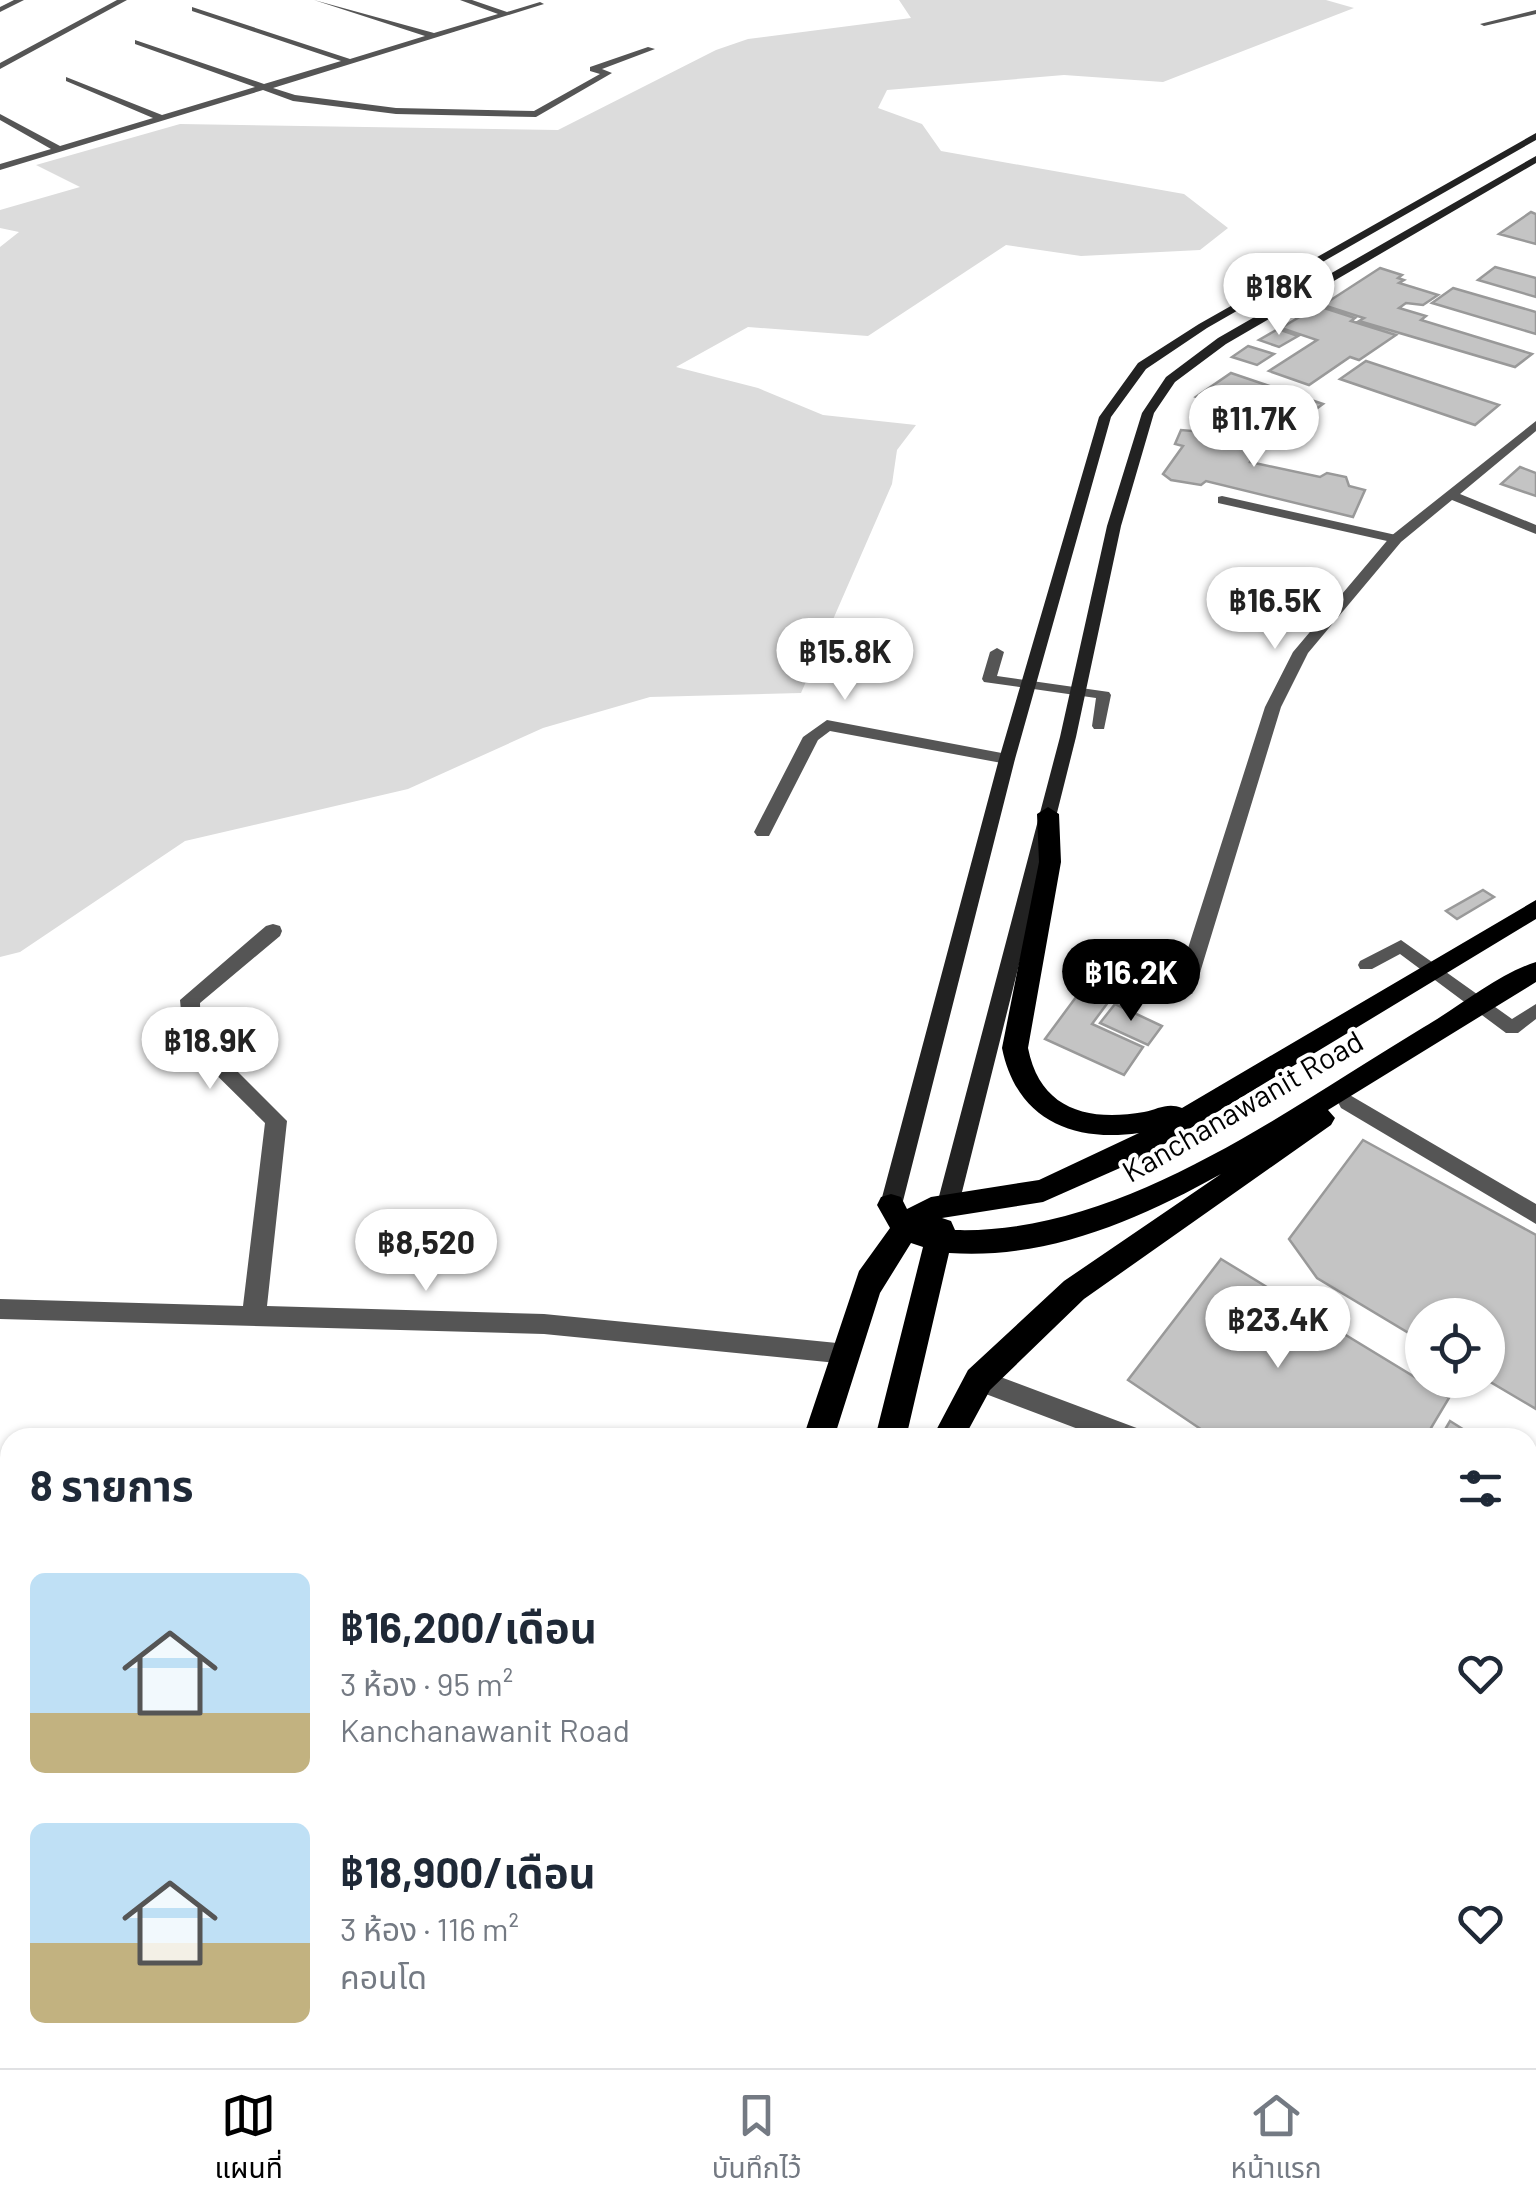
<!DOCTYPE html>
<html lang="th">
<meta charset="utf-8">
<style>
:root{--surface:#fff;--page:#f6f6f7;--text:#1f2937;--muted:#747a83;--line:#e0e1e3;--accent:#000}
body{margin:0;font-family:Barlow,"Noto Sans Thai",sans-serif;background:var(--page);color:var(--text);height:100vh;display:flex;flex-direction:column;font-size:38px;white-space:nowrap}
*{box-sizing:border-box;margin:0}
p{font-size:32px;color:var(--muted)}
.icon{flex:none;width:55px;height:55px;fill:none;stroke:currentColor;stroke-width:2;stroke-linecap:round;stroke-linejoin:round}
.map{position:relative;flex:1;overflow:hidden}
.panel{position:absolute;left:0px;top:1428px;width:1538px;height:642px;display:flex;flex-direction:column;background:var(--surface);border-radius:30px 30px 0 0;box-shadow:0 2px 8px #0004}
.panel>*{flex:none}
.tools{position:absolute;left:1405px;top:1298px;display:grid;gap:20px}
.tools a{display:grid;place-items:center;width:100px;height:100px;border-radius:50%;background:var(--surface);box-shadow:0 2px 8px #0004;font-size:50px}
.price{position:absolute;translate:-50% -85px;padding:0 22px;border-radius:35px;background:#fff;color:#222;font-size:32px;line-height:65px;filter:drop-shadow(0 2px 5px #0008)}
.price::after{content:'';position:absolute;left:50%;top:60px;width:30px;height:22px;margin-left:-15px;background:inherit;clip-path:polygon(0 0,100% 0,50% 100%)}
.price.selected{background:var(--accent);color:#fff}
ul{padding:0;list-style:none}
li{display:flex;align-items:center;gap:30px;height:250px;padding:0 30px}
li span{display:grid;place-items:center;flex:none;width:280px;height:200px;border-radius:15px;color:#555}
li>.icon{margin-inline-start:auto}
span .icon{width:120px;height:120px;fill:#fffc;stroke-width:1}
li b{font-size:42px}
h2{display:flex;justify-content:space-between;align-items:center;height:120px;padding:0 30px;font-size:42px}
.tab-bar{display:flex;justify-content:space-around;align-items:center;height:140px;border-top:2px solid var(--line);background:var(--surface);font-size:28px;color:var(--muted)}
.tab-bar a{display:grid;justify-items:center;gap:5px}
.tab-bar .selected{color:var(--accent)}
.map>svg:first-child{display:block}
</style>
<div class="map">
<svg width="1536" height="2068" viewBox="0 0 1536 2068">
<rect width="100%" height="100%" fill="#fff"/>
<path fill="#dcdcdc" d="M899,0h427l28,8 -191,74 -99,-7 -177,15 -9,18 44,16 19,27 243,43 44,34 -28,22 -119,6 -75,-11 -138,91 -120,-9 -72,40 82,21 65,27 93,10 -19,25 -5,34 -91,209 -151,4 -107,31 -135,61 -223,52 -165,111 -20,5v-710l19,-15 -19,-4v-18l80,-23 -44,-22 144,-41 378,6 158,-80 32,-11 163,-21z"/>
<g fill="none" stroke-linecap="round" stroke-linejoin="round">
<path fill="#a3a3a3" fill-rule="evenodd" d="M0,1593l10,4v88l-10,-4z
M1528,1791l8,3v100l-8,-4z"/>
</g>
<path fill="#c4c4c4" stroke="#999" stroke-width="2.5" d="M1531,212l5,2v30l-37,-10z
M1495,267l41,11v19l-58,-17z
M1380,268l22,7 -4,3 6,2 -5,3 39,12 -15,10 -17,-2 -7,5 27,8 -5,4 111,34 -17,13 -156,-46 5,-3 -41,-13z
M1453,288l83,24v22l-104,-31z
M1318,306l37,12 -4,3 45,14 -37,25 -9,-3 -41,28 -40,-14 48,-31 -36,-12z
M1278,329l20,7 -19,11 -20,-7z
M1248,346l26,8 -17,11 -25,-8z
M1366,361l133,44 -24,20 -135,-46z
M1231,373l92,31 -34,25 -93,-32z
M1199,419l66,14 -15,29 70,15 7,-4 19,4 3,9 16,4 -12,27 -147,-36 -5,4 -30,-5 -8,-6 20,-28 -8,-2 6,-14 11,1z
M1520,467l16,6v23l-35,-12z
M1483,890l11,7 -37,22 -11,-8z
M1082,989l27,12 -17,23 51,23 -19,28 -79,-36z
M1115,1004l47,22 -14,19 -48,-22z
M1363,1140l173,95v174l-49,-29 1,-65h-66v26l-105,-63 -28,-39z
M1221,1259l228,139 -24,40h-211l-86,-58z
M1450,1421l27,17h-37z
M1528,1467l8,5v167l-5,10 -3,-2z"/>
<g fill="none" stroke-linecap="round" stroke-linejoin="round">
<path fill="#555" fill-rule="evenodd" d="M1222,496l174,39 6,4 -6,4 -178,-40v-6z
M997,648l7,4 -7,24 112,16 2,3 -7,34h-10l-2,-3 4,-28 -112,-16 -2,-3 8,-27z
M1401,940l111,79 24,-15v15l-18,14h-12l-106,-79 -28,15h-12l-2,-4 2,-4z"/>
<path fill="#555" fill-rule="evenodd" d="M14,0h10l-24,12v-5z
M117,0h10l-127,69v-6z
M314,0l120,33 64,-19 -38,-14h12l35,12 33,-10 4,2 -271,84 22,7 101,13 138,3 66,-37 -10,-3v-4l58,-20 7,2 -53,20 10,4 -76,44 -140,-3 -103,-13 -30,-11 -263,80v-6l51,-15 -51,-29v-6l60,32 93,-28 -87,-37v-4l96,38 93,-28 -120,-43v-4l129,44 77,-23 -149,-50v-4l158,52 75,-23z
M1536,10v4l-52,12 -4,-2z
M1536,421v10l-76,63 76,31v9l-84,-34 -51,42 -93,111 -27,54 -86,282 -3,5h-14l-3,-5 90,-282 28,-55 98,-116z
M827,720l180,34 8,5 -8,5 -177,-33 -12,9 -49,96h-12l-3,-4 49,-95z
M273,924l7,2 2,5 -2,5 -80,67 1,32 86,86 -20,185 277,8 303,30 8,3 4,7 -4,7 -8,3 -303,-30 -544,-15v-20l243,7 22,-183 -81,-80 -4,-43 86,-74z
M1348,1094l188,110v20l-195,-116 -3,-6 3,-6z
M979,1369l163,61 3,8h-43l-132,-50 -3,-8 3,-8z
M1528,1637l8,4v28l-8,-4z
M1297,2060h32l1,8h-32z
M1369,2060h42l3,8h-42z"/>
<path fill="#222" fill-rule="evenodd" d="M1536,133v7l-329,188 -61,41 -35,48 -96,342 -113,446 -3,6 -8,3 -8,-3 -3,-6 119,-446 100,-342 39,-54 61,-39z
M1536,156v7l-310,181 -51,38 -21,31 -33,113 -45,211 -117,467 -3,6 -8,3 -8,-3 -3,-6 123,-467 47,-211 35,-113 24,-36 52,-39z"/>
<path fill="#000" fill-rule="evenodd" d="M1048,807l11,7 2,48 -33,186c12,61 59,74 116,64 14,-3 24,-10 38,-4l354,-208v19l-398,241 -95,42 -101,16 9,3 4,9c166,5 331,-120 469,-203 33,-19 76,-54 112,-65v20l-208,128 7,8 -4,7 -247,174 -94,91 -26,48h-32l36,-68 96,-89 157,-107c-83,46 -174,86 -272,79l-43,185h-31l48,-191 -12,-4 -31,50 -46,145h-31l56,-167 31,-43 -13,-23 4,-8 10,-3 10,3 6,12 24,-12 108,-17 100,-47c-68,10 -123,-15 -137,-85l37,-186 -2,-48z
M613,2060h40l-2,8h-40z
M726,2060h40l-2,8h-40z"/>
</g>
<g text-anchor="middle" stroke-width="8" stroke-linejoin="round" paint-order="stroke">
<g font-size="30" fill="#000" stroke="#fff">
<text transform="translate(1243 1107) rotate(-30)" y="10">Kanchanawanit Road</text>
</g>
</g>
</svg>
<div class="tools">
<a><svg class="icon" aria-label="locate" viewBox="0 0 24 24"><circle cx="12" cy="12" r="6"/><path d="M12 2v4M12 18v4M2 12h4M18 12h4"/></svg></a>
</div>
<b class="price" style="left:1279px;top:338px">฿18K</b>
<b class="price" style="left:1254px;top:470px">฿11.7K</b>
<b class="price" style="left:1275px;top:652px">฿16.5K</b>
<b class="price" style="left:845px;top:703px">฿15.8K</b>
<b class="price selected" style="left:1131px;top:1024px">฿16.2K</b>
<b class="price" style="left:210px;top:1092px">฿18.9K</b>
<b class="price" style="left:426px;top:1294px">฿8,520</b>
<b class="price" style="left:1278px;top:1371px">฿23.4K</b>
<section class="panel">
<h2>8 รายการ<svg class="icon" aria-label="filters" viewBox="0 0 24 24"><path d="M4 7h16M4 17h16"/><circle cx="9" cy="7" r="2"/><circle cx="15" cy="17" r="2"/></svg></h2>
<ul>
<li><span style="background:linear-gradient(#bfe0f5 70%,#c2b280 0)"><svg class="icon" aria-label="home" viewBox="0 0 24 24"><path d="M3 11l9-7 9 7M6 9v11h12V9"/></svg></span><div><b>฿16,200/เดือน</b><p>3 ห้อง · 95 m²</p><p>Kanchanawanit Road</p></div><svg class="icon" aria-label="heart" viewBox="0 0 24 24"><path d="M12 20l-8-8c-3-5 5-10 8-4 3-6 11-1 8 4z"/></svg></li>
<li><span style="background:linear-gradient(#bfe0f5 60%,#c2b280 0)"><svg class="icon" aria-label="home" viewBox="0 0 24 24"><path d="M3 11l9-7 9 7M6 9v11h12V9"/></svg></span><div><b>฿18,900/เดือน</b><p>3 ห้อง · 116 m²</p><p>คอนโด</p></div><svg class="icon" aria-label="heart" viewBox="0 0 24 24"><path d="M12 20l-8-8c-3-5 5-10 8-4 3-6 11-1 8 4z"/></svg></li>
</ul>
</section>
</div>
<nav class="tab-bar">
<a class="selected"><svg class="icon" aria-label="map" viewBox="0 0 24 24"><path d="M3 6l6-2 6 2 6-2v14l-6 2-6-2-6 2zM9 4v14M15 6v14"/></svg>แผนที่</a>
<a><svg class="icon" aria-label="saved" viewBox="0 0 24 24"><path d="M7 4h10v16l-5-4-5 4z"/></svg>บันทึกไว้</a>
<a><svg class="icon" aria-label="home" viewBox="0 0 24 24"><path d="M3 11l9-7 9 7M6 9v11h12V9"/></svg>หน้าแรก</a>
</nav>
